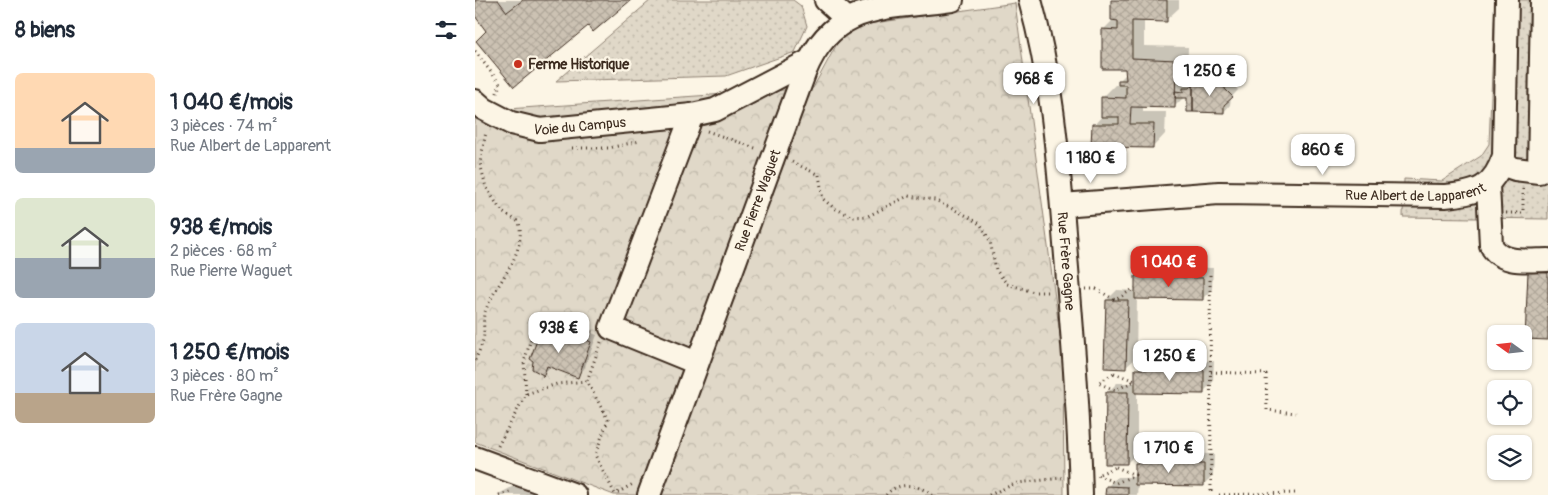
<!DOCTYPE html>
<html lang="fr">
<meta charset="utf-8">
<style>
:root{--surface:#fff;--page:#f2f2f3;--text:#1f2937;--muted:#747a83;--accent:#d93025}
body{margin:0;font-family:Pangolin,sans-serif;background:var(--page);color:var(--text);height:100vh;display:flex;flex-direction:column;font-size:19px;white-space:nowrap}
*{box-sizing:border-box;margin:0}
p{font-size:16px;color:var(--muted)}
.icon{flex:none;width:28px;height:28px;fill:none;stroke:currentColor;stroke-width:2;stroke-linecap:round;stroke-linejoin:round}
.map{position:relative;flex:1;overflow:hidden}
.sheet{display:flex;flex-direction:column;background:var(--surface);width:475px}
.sheet>*{flex:none}
.needle{width:32px;rotate:285deg}
.controls{position:absolute;left:1012px;top:325px;display:grid;gap:10px}
.controls a{display:grid;place-items:center;width:45px;height:45px;border-radius:8px;background:var(--surface);box-shadow:0 1px 4px #0004;font-size:25px}
.price{position:absolute;translate:-50% -42px;padding:0 11px;border-radius:10px;background:#fff;color:#222;font-size:16px;line-height:32px;filter:drop-shadow(0 1px 2px #0008)}
.price::after{content:'';position:absolute;left:50%;top:30px;width:15px;height:11px;margin-left:-8px;background:inherit;clip-path:polygon(0 0,100% 0,50% 100%)}
.price.on{background:var(--accent);color:#fff}
ul{padding:0;list-style:none}
li{display:flex;align-items:center;gap:15px;height:125px;padding:0 15px}
li span{display:grid;place-items:center;flex:none;width:140px;height:100px;border-radius:8px;color:#555}
li>.icon{margin-inline-start:auto}
span .icon{width:60px;height:60px;fill:#fffc;stroke-width:1}
li b{font-size:21px}
h2{display:flex;justify-content:space-between;align-items:center;height:60px;padding:0 15px;font-size:21px}
main{display:flex;flex:1;min-height:0}
.map>svg:first-child{display:block}
</style>
<main>
<section class="sheet">
<h2>8 biens<svg class="icon" aria-label="filters" viewBox="0 0 24 24"><path d="M4 7h16M4 17h16"/><circle cx="9" cy="7" r="2"/><circle cx="15" cy="17" r="2"/></svg></h2>
<ul>
<li><span style="background:linear-gradient(#ffd9b3 75%,#9aa5b1 0)"><svg class="icon" aria-label="home" viewBox="0 0 24 24"><path d="M3 11l9-7 9 7M6 9v11h12V9"/></svg></span><div><b>1 040 €/mois</b><p>3 pièces · 74 m²</p><p>Rue Albert de Lapparent</p></div></li>
<li><span style="background:linear-gradient(#dfe7d0 60%,#9aa5b1 0)"><svg class="icon" aria-label="home" viewBox="0 0 24 24"><path d="M3 11l9-7 9 7M6 9v11h12V9"/></svg></span><div><b>938 €/mois</b><p>2 pièces · 68 m²</p><p>Rue Pierre Waguet</p></div></li>
<li><span style="background:linear-gradient(#c9d6e8 70%,#b9a48a 0)"><svg class="icon" aria-label="home" viewBox="0 0 24 24"><path d="M3 11l9-7 9 7M6 9v11h12V9"/></svg></span><div><b>1 250 €/mois</b><p>3 pièces · 80 m²</p><p>Rue Frère Gagne</p></div></li>
</ul>
</section>
<div class="map">
<svg width="1073" height="495" viewBox="0 0 1073 495">
<defs>
<pattern id="green-dots" width="8" height="8" patternUnits="userSpaceOnUse" patternTransform="scale(1.25)"><rect width="8" height="8" fill="#e0d8c8"/><path d="M2 2h.1M6 6h.1" fill="none" stroke="#c1baab" stroke-width="1.8" stroke-linecap="round"/></pattern>
<pattern id="forest-crowns" width="20" height="18" patternUnits="userSpaceOnUse" patternTransform="scale(1.25)"><rect width="20" height="18" fill="#e0d8c8"/><path d="M2 6a3 3 0 1 1 6 0M12 15a3 3 0 1 1 6 0" fill="none" stroke="#c1baab"/></pattern>
<pattern id="building-cross-hatch" width="8" height="8" patternUnits="userSpaceOnUse" patternTransform="scale(1.25)"><rect width="8" height="8" fill="#ccc2b3"/><path d="M0 0l8 8M0 8l8-8" fill="none" stroke="#b0a79a"/></pattern>
</defs>
<rect width="100%" height="100%" fill="#fcf5e5"/>
<filter id="ink" filterUnits="userSpaceOnUse"><feTurbulence type="fractalNoise" baseFrequency=".02" numOctaves="2"/><feDisplacementMap in="SourceGraphic" scale="10" xChannelSelector="R" yChannelSelector="G"/><feConvolveMatrix kernelMatrix="1 2 1 2 8 2 1 2 1" color-interpolation-filters="sRGB"/></filter>
<g filter="url(#ink)">
<path fill="url(#green-dots)" stroke="#8e8173" d="M176,0h142l8,6 6,20 -12,26 -69,24 -170,5z
M1020,0h53v219l-145,-2 1,-38 38,2 39,-25 8,-12z"/>
<path fill="url(#forest-crowns)" stroke="#8e8173" d="M540,3l48,354 1,138h-450l-139,-53v-354l18,22 320,-22 33,-61z"/>
<path fill="#0003" d="M0,0h154l-41,24 -100,7 -13,-18z
M637,0h67v8l-13,12h-22v26l44,1 -1,39h6l10,-12h29l-1,8 7,8 -7,8 -1,7 -6,7 -40,-15 -9,9h-32v6h23l-1,22 -12,13 -59,-22 9,-10 -1,-17 13,-13h5l-1,-4 8,-8v-5l-23,-39 10,-10z
M1067,260h6v78h-21l2,-65z
M671,267l67,1 -1,21 -10,10 -65,-1 -1,60 -10,9 -19,-67 10,-10 19,1v-14z
M74,324l30,11 5,-5 13,5 -13,34 -7,7 -26,-10 -7,7 -2,-43z
M672,360l67,1 -1,21 -10,10 -66,-1v62l-10,10 -20,-70 10,-10h19l1,-13z
M672,453l67,1 -1,21 -10,10 -65,-1 -1,11h-30v-8l10,-10h19l1,-14z
M44,483l59,12h-81z"/>
<path fill="url(#building-cross-hatch)" stroke="#3b2a1e" d="M0,0h23l9,12 16,-12h108l-38,32 -5,-6 -74,61 -38,-46 10,-10 -11,-15z
M636,0h56v22l-35,-1v37l44,2 -1,48 -44,-1 -1,17h24l-1,24 -62,-1 1,-23h27v-7h-18v-20l25,1v-13h-8v-5h8l-1,-11h-23v-40l16,1v-9l-7,-1z
M720,80l30,1v8l8,8 -9,8v8l-31,-1v-28h2z
M718,84v28h-6v-14h-12v-7l8,1v-4h6z
M1053,272l20,1v67l-23,-1z
M660,276l68,2v22l-68,-1z
M631,300h22l-2,69 -22,-1z
M66,330l33,13 3,-7 14,6 -13,36 -31,-12 -4,11v-2l-11,-6 1,-8 -3,-2z
M660,369l69,1v24l-69,-1z
M631,392h22l-1,72h-22z
M660,463l69,1v22l-69,-1z
M631,486l22,1v8h-23z"/>
<g fill="none" stroke-linecap="round" stroke-linejoin="round">
<defs>
<g id="minor">
<path d="M351,0l21,19"/>
<path id="s1" d="M555,0c23,82 28,160 35,244 7,84 14,167 16,251"/>
<path id="s2" d="M0,101l9,8 27,14 29,7 152,-15"/>
<path d="M1026,164l14,5 24,3 3,-172"/>
<path d="M1013,185l3,60c10,20 38,15 57,15"/>
<path id="s3" d="M587,205l157,-12 226,3c32,-3 48,-7 59,-40l3,-156"/>
<path d="M222,363l-86,-35 81,-213 23,-5 94,-49"/>
<path d="M0,458l100,37"/>
<path id="s4" d="M174,495l156,-424c29,-70 82,-62 147,-71"/>
</g>
</defs>
<use href="#minor" stroke="#3b2a1e" stroke-width="26"/>
<path stroke="#3b2a1e" stroke-width="3" stroke-dasharray="1 4" stroke-linecap="butt" d="M0,51l25,33 -4,12
M232,131l51,18
M97,148h37l31,-7
M317,162l27,13 4,24 11,9 19,9 15,-1 40,-20 27,4 34,17 12,8 9,16 6,29 11,14 27,8h16
M1031,213h17v-25
M735,275l1,220
M611,289h15
M621,289l19,11 20,-12
M126,342l-14,39 21,39 -13,35 20,39 18,-10
M0,360c4,-8 8,-17 9,-26 0,-6 -1,-13 0,-19 10,-32 43,-58 35,-93l-17,-10 -16,-25 -6,-24 6,-31
M736,372l55,2 1,36 29,3
M639,373l21,8 -20,9 -17,-7z
M51,394l-2,-32 11,-36 10,-7 30,11 18,2
M23,446l28,-52 31,-10 30,-3
M641,467l19,8 -19,8 -19,-8z
M24,495l11,-3
M411,495c13,-15 33,-10 47,0
M514,495l28,-12 45,-5
M744,495l77,-2"/>
<use href="#minor" stroke="#fcf5e5" stroke-width="22"/>
</g>
</g>
<circle fill="#c8321e" stroke="#fcf5e5" stroke-width="2" cx="43" cy="64" r="5"/>
<g text-anchor="middle" stroke-width="4.5" stroke-linejoin="round" paint-order="stroke">
<g font-size="14" font-weight="bold" fill="#3b2a1e" stroke="#fcf5e5" text-anchor="start">
<text x="53" y="69">Ferme Historique</text>
</g>
<g font-size="14" fill="#3b2a1e" stroke="#fcf5e5">
<text dy="5" stroke="none"><textPath href="#s2" startOffset="112">Voie du Campus</textPath></text>
<text dy="5" stroke="none"><textPath href="#s3" startOffset="354">Rue Albert de Lapparent</textPath></text>
<text dy="5" stroke="none"><textPath href="#s4" startOffset="314">Rue Pierre Waguet</textPath></text>
<text dy="5" stroke="none"><textPath href="#s1" startOffset="264">Rue Frère Gagne</textPath></text>
</g>
</g>
</svg>
<div class="controls">
<a><svg class="needle" viewBox="-14 -14 28 28"><path d="M0-13l5 13h-10z" fill="#e53935"/><path d="M0 13l5-13h-10z" fill="#747a83"/></svg></a>
<a><svg class="icon" aria-label="locate" viewBox="0 0 24 24"><circle cx="12" cy="12" r="6"/><path d="M12 2v4M12 18v4M2 12h4M18 12h4"/></svg></a>
<a><svg class="icon" aria-label="layers" viewBox="0 0 24 24"><path d="M12 4l9 5-9 5-9-5zM3 14l9 5 9-5"/></svg></a>
</div>
<b class="price" style="left:735px;top:97px">1 250 €</b>
<b class="price" style="left:559px;top:105px">968 €</b>
<b class="price" style="left:848px;top:176px">860 €</b>
<b class="price" style="left:616px;top:184px">1 180 €</b>
<b class="price on" style="left:694px;top:288px">1 040 €</b>
<b class="price" style="left:84px;top:354px">938 €</b>
<b class="price" style="left:695px;top:382px">1 250 €</b>
<b class="price" style="left:694px;top:474px">1 710 €</b>
</div>
</main>
